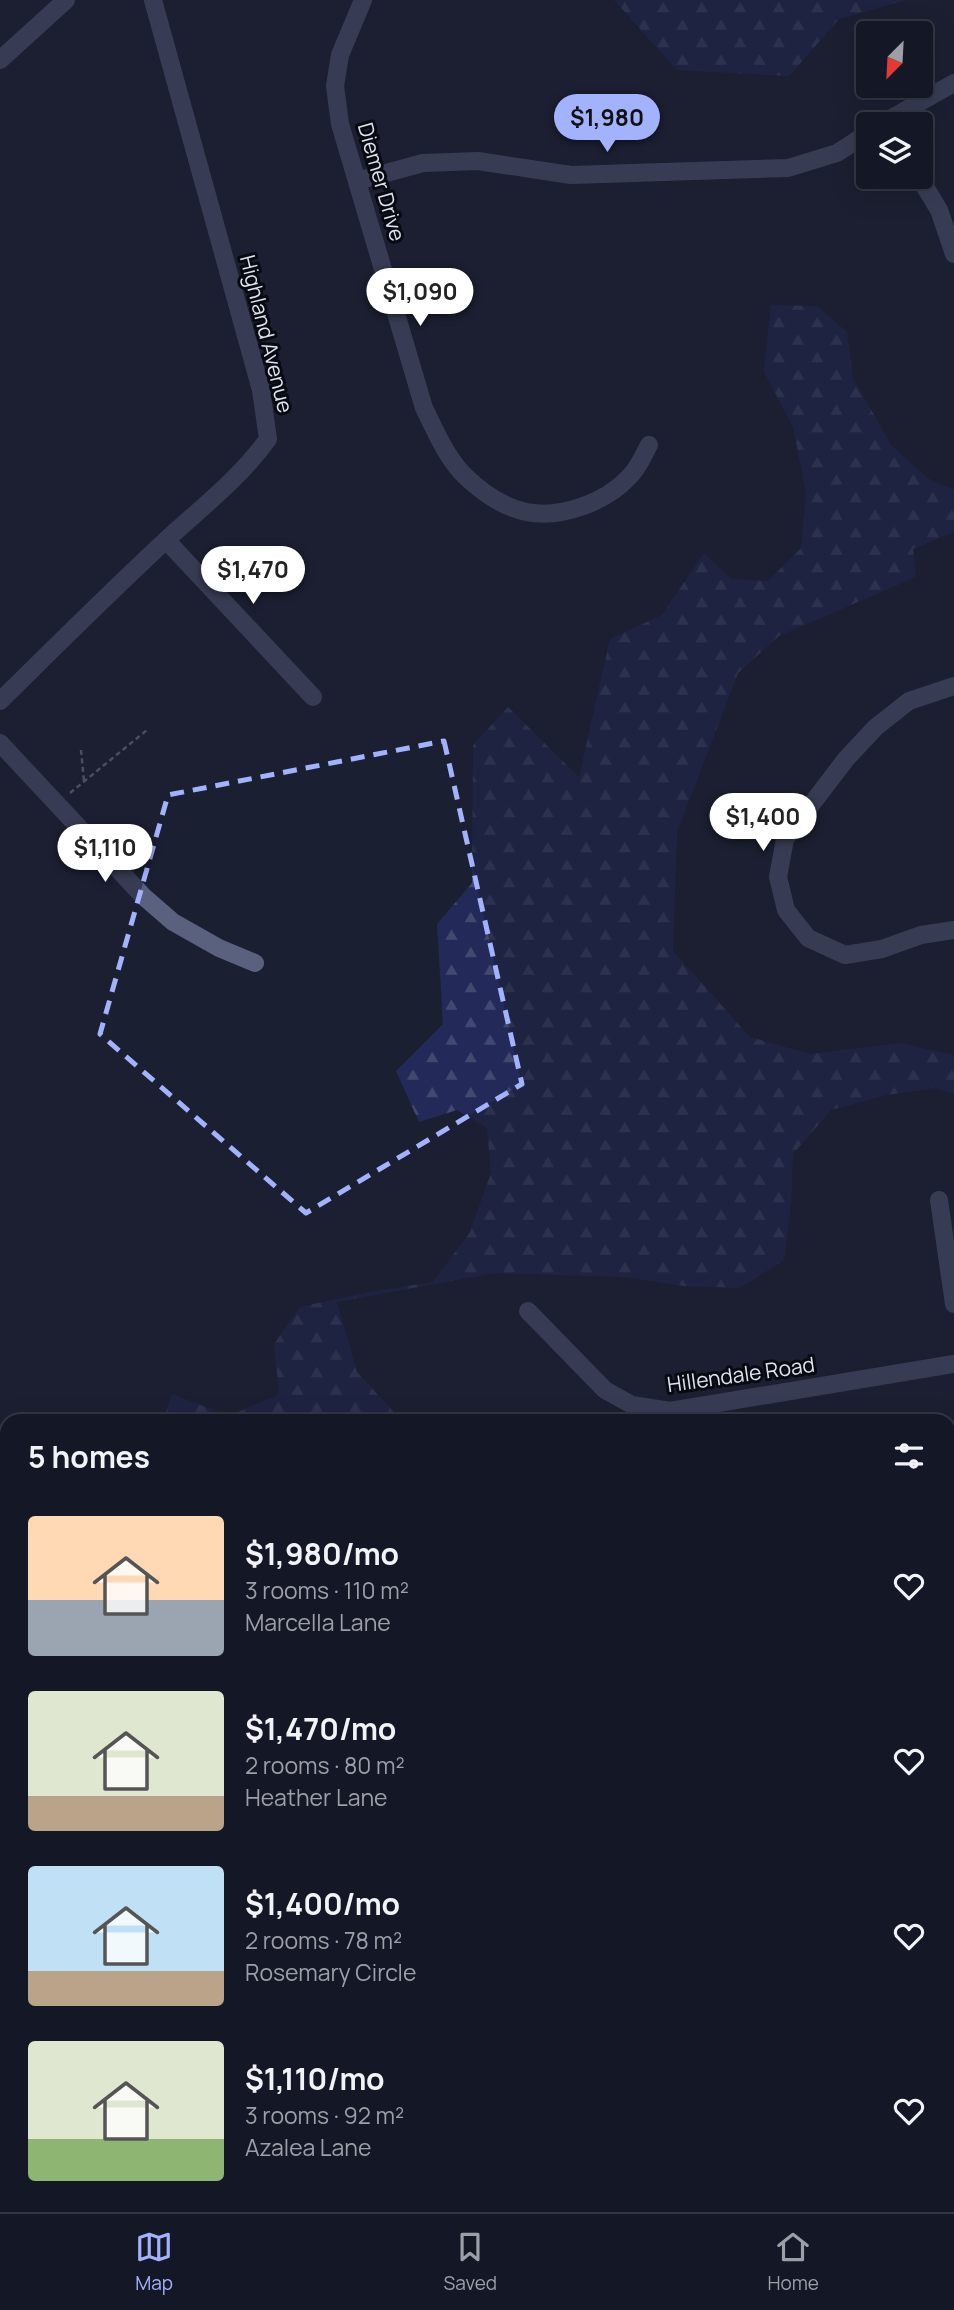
<!DOCTYPE html>
<meta charset="utf-8">
<style>
:root{--surface:#141726;--page:#212432;--text:#f1f3f6;--muted:#9d9fa7;--line:#333643;--accent:#a3b2fd}
body{margin:0;font-family:Manrope,sans-serif;background:var(--page);color:var(--text);height:100vh;display:flex;flex-direction:column;font-size:26px;white-space:nowrap}
*{box-sizing:border-box;margin:0}
p{font-size:23px;color:var(--muted)}
.icon{flex:none;width:38px;height:38px;fill:none;stroke:currentColor;stroke-width:2;stroke-linecap:round;stroke-linejoin:round}
.map{position:relative;flex:1;overflow:hidden}
.details{position:absolute;left:0px;top:1414px;width:956px;height:798px;display:flex;flex-direction:column;background:var(--surface);border-radius:21px 21px 0 0;box-shadow:0 7px 28px #0002,0 0 0 2px var(--line)}
.details>*{flex:none}
.needle{width:46px;rotate:204deg}
.fabs{position:absolute;left:856px;top:21px;display:grid;gap:14px}
.fabs a{display:grid;place-items:center;width:77px;height:77px;border-radius:7px;background:var(--surface);box-shadow:0 7px 28px #0002,0 0 0 2px var(--line);font-size:35px}
.price{position:absolute;translate:-50% -60px;padding:0 16px;border-radius:24px;background:#fff;color:#222;font-size:23px;line-height:46px;filter:drop-shadow(0 2px 4px #0008)}
.price::after{content:'';position:absolute;left:50%;top:42px;width:21px;height:16px;margin-left:-10px;background:inherit;clip-path:polygon(0 0,100% 0,50% 100%)}
.price.active{background:var(--accent);color:#111}
ul{padding:0;list-style:none}
li{display:flex;align-items:center;gap:21px;height:175px;padding:0 28px}
li span{display:grid;place-items:center;flex:none;width:196px;height:140px;border-radius:7px;color:#555}
li>.icon{margin-inline-start:auto}
span .icon{width:84px;height:84px;fill:#fffc;stroke-width:1}
li b{font-size:30px}
h2{display:flex;justify-content:space-between;align-items:center;height:84px;padding:0 28px;font-size:30px}
.tab-bar{display:flex;justify-content:space-around;align-items:center;height:98px;border-top:2px solid var(--line);background:var(--surface);font-size:19px;color:var(--muted)}
.tab-bar a{display:grid;justify-items:center;gap:4px}
.tab-bar .active{color:var(--accent)}
.map>svg:first-child{display:block}
</style>
<div class="map">
<svg width="954" height="2212" viewBox="0 0 954 2212">
<defs>
<pattern id="forest-firs" width="22" height="20" patternUnits="userSpaceOnUse" patternTransform="scale(1.75)"><rect width="22" height="20" fill="#232958"/><path d="M5 1l3.5 6h-7zM16 11l3.5 6h-7z" fill="#424870"/></pattern>
</defs>
<rect width="100%" height="100%" fill="#1b1f32"/>
<path fill="url(#forest-firs)" d="M614,0h292l-67,19 -50,57 -112,-6z
M771,305l46,1 30,26 6,46 39,68 35,32 27,12v42l-41,17 3,28 -137,59 -41,37 -61,159 -4,119 77,86 60,17 90,-11 54,12v39l-19,-6 -48,7 -56,15 -38,44 -2,49 -7,57 -44,28 -56,-2 -59,-9 -131,-4 -157,29 20,70 45,49h-239l9,-27 57,22 50,-22 -5,-50 26,-37 69,-15 64,-10 37,-50 21,-59 -4,-45 -30,-18 -38,12 -23,-51 47,-47 -6,-100 35,-41 1,-138 35,-38 71,70 31,-138 52,-24 42,-62 27,26 37,2 33,-33 5,-55 -13,-66 -29,-55z
M949,1517h5v35l-5,1z
M0,1649h7v203l-7,3z
M7,1944v97l-7,3v-97z"/>
<g fill="none" stroke-linecap="round" stroke-linejoin="round">
<path stroke="#828696" stroke-width="2.5" stroke-dasharray="5 3.5" stroke-linecap="butt" d="M81,750l3,31
M70,793l77,-63"/>
<path stroke="#5a617f" stroke-width="18" d="M363,0l-23,55 -5,31 5,38 84,284c12,24 23,51 42,69 17,16 37,30 60,35 35,7 80,-10 103,-35 9,-8 14,-21 20,-32
M881,124l73,-41
M919,177l20,33 15,44
M357,181l66,-18 55,-2 93,14 217,-7 49,-15 31,-20
M166,540l147,157
M954,686l-45,15 -33,26 -30,32 -61,80 -7,38 8,33 22,28 37,17 37,-6 39,-14 33,-5
M0,701c55,-54 109,-108 165,-160 36,-33 75,-63 103,-102l-7,-49 -108,-390
M0,743l143,153 30,26 46,26 36,15
M939,1200l15,104
M528,1311l77,79 27,15 38,6 284,-47
M333,2205l3,7
M876,2205l5,7"/>
<path stroke="#5a617f" stroke-width="18" d="M0,60l66,-60
M948,1861l6,-1
M84,2212l18,-7"/>
<path stroke="#afbcf8" stroke-width="21" d="M948,1575h6
M948,1601l6,-1
M0,1882l7,-3
M0,1918l7,-3"/>
</g>
<path d="M0 0H954V2212H0ZM444,741l78,343 -216,129 -206,-179 68,-239z" fill="#1b1f32" fill-opacity=".55" fill-rule="evenodd"/>
<path fill="none" stroke="#a3b2fd" stroke-width="5" stroke-dasharray="14 9" stroke-linejoin="round" d="M444,741l78,343 -216,129 -206,-179 68,-239z"/>
<g text-anchor="middle" stroke-width="6" stroke-linejoin="round" paint-order="stroke">
<g font-size="21" fill="#dfe2ef" stroke="#080a12">
<text transform="translate(381 182) rotate(74)" y="7">Diemer Drive</text>
<text transform="translate(266 334) rotate(76)" y="7">Highland Avenue</text>
<text transform="translate(741 1375) rotate(-8)" y="7">Hillendale Road</text>
</g>
</g>
</svg>
<div class="fabs">
<a><svg class="needle" viewBox="-14 -14 28 28"><path d="M0-13l5 13h-10z" fill="#e53935"/><path d="M0 13l5-13h-10z" fill="#9d9fa7"/></svg></a>
<a><svg class="icon" aria-label="layers" viewBox="0 0 24 24"><path d="M12 4l9 5-9 5-9-5zM3 14l9 5 9-5"/></svg></a>
</div>
<b class="price active" style="left:607px;top:154px">$1,980</b>
<b class="price" style="left:420px;top:328px">$1,090</b>
<b class="price" style="left:253px;top:606px">$1,470</b>
<b class="price" style="left:763px;top:853px">$1,400</b>
<b class="price" style="left:105px;top:884px">$1,110</b>
<section class="details">
<h2>5 homes<svg class="icon" aria-label="filters" viewBox="0 0 24 24"><path d="M4 7h16M4 17h16"/><circle cx="9" cy="7" r="2"/><circle cx="15" cy="17" r="2"/></svg></h2>
<ul>
<li><span style="background:linear-gradient(#ffd9b3 60%,#9aa5b1 0)"><svg class="icon" aria-label="home" viewBox="0 0 24 24"><path d="M3 11l9-7 9 7M6 9v11h12V9"/></svg></span><div><b>$1,980/mo</b><p>3 rooms · 110 m²</p><p>Marcella Lane</p></div><svg class="icon" aria-label="heart" viewBox="0 0 24 24"><path d="M12 20l-8-8c-3-5 5-10 8-4 3-6 11-1 8 4z"/></svg></li>
<li><span style="background:linear-gradient(#dfe7d0 75%,#b9a48a 0)"><svg class="icon" aria-label="home" viewBox="0 0 24 24"><path d="M3 11l9-7 9 7M6 9v11h12V9"/></svg></span><div><b>$1,470/mo</b><p>2 rooms · 80 m²</p><p>Heather Lane</p></div><svg class="icon" aria-label="heart" viewBox="0 0 24 24"><path d="M12 20l-8-8c-3-5 5-10 8-4 3-6 11-1 8 4z"/></svg></li>
<li><span style="background:linear-gradient(#bfe0f5 75%,#b9a48a 0)"><svg class="icon" aria-label="home" viewBox="0 0 24 24"><path d="M3 11l9-7 9 7M6 9v11h12V9"/></svg></span><div><b>$1,400/mo</b><p>2 rooms · 78 m²</p><p>Rosemary Circle</p></div><svg class="icon" aria-label="heart" viewBox="0 0 24 24"><path d="M12 20l-8-8c-3-5 5-10 8-4 3-6 11-1 8 4z"/></svg></li>
<li><span style="background:linear-gradient(#dfe7d0 70%,#8fb573 0)"><svg class="icon" aria-label="home" viewBox="0 0 24 24"><path d="M3 11l9-7 9 7M6 9v11h12V9"/></svg></span><div><b>$1,110/mo</b><p>3 rooms · 92 m²</p><p>Azalea Lane</p></div><svg class="icon" aria-label="heart" viewBox="0 0 24 24"><path d="M12 20l-8-8c-3-5 5-10 8-4 3-6 11-1 8 4z"/></svg></li>
</ul>
</section>
</div>
<nav class="tab-bar">
<a class="active"><svg class="icon" aria-label="map" viewBox="0 0 24 24"><path d="M3 6l6-2 6 2 6-2v14l-6 2-6-2-6 2zM9 4v14M15 6v14"/></svg>Map</a>
<a><svg class="icon" aria-label="saved" viewBox="0 0 24 24"><path d="M7 4h10v16l-5-4-5 4z"/></svg>Saved</a>
<a><svg class="icon" aria-label="home" viewBox="0 0 24 24"><path d="M3 11l9-7 9 7M6 9v11h12V9"/></svg>Home</a>
</nav>
